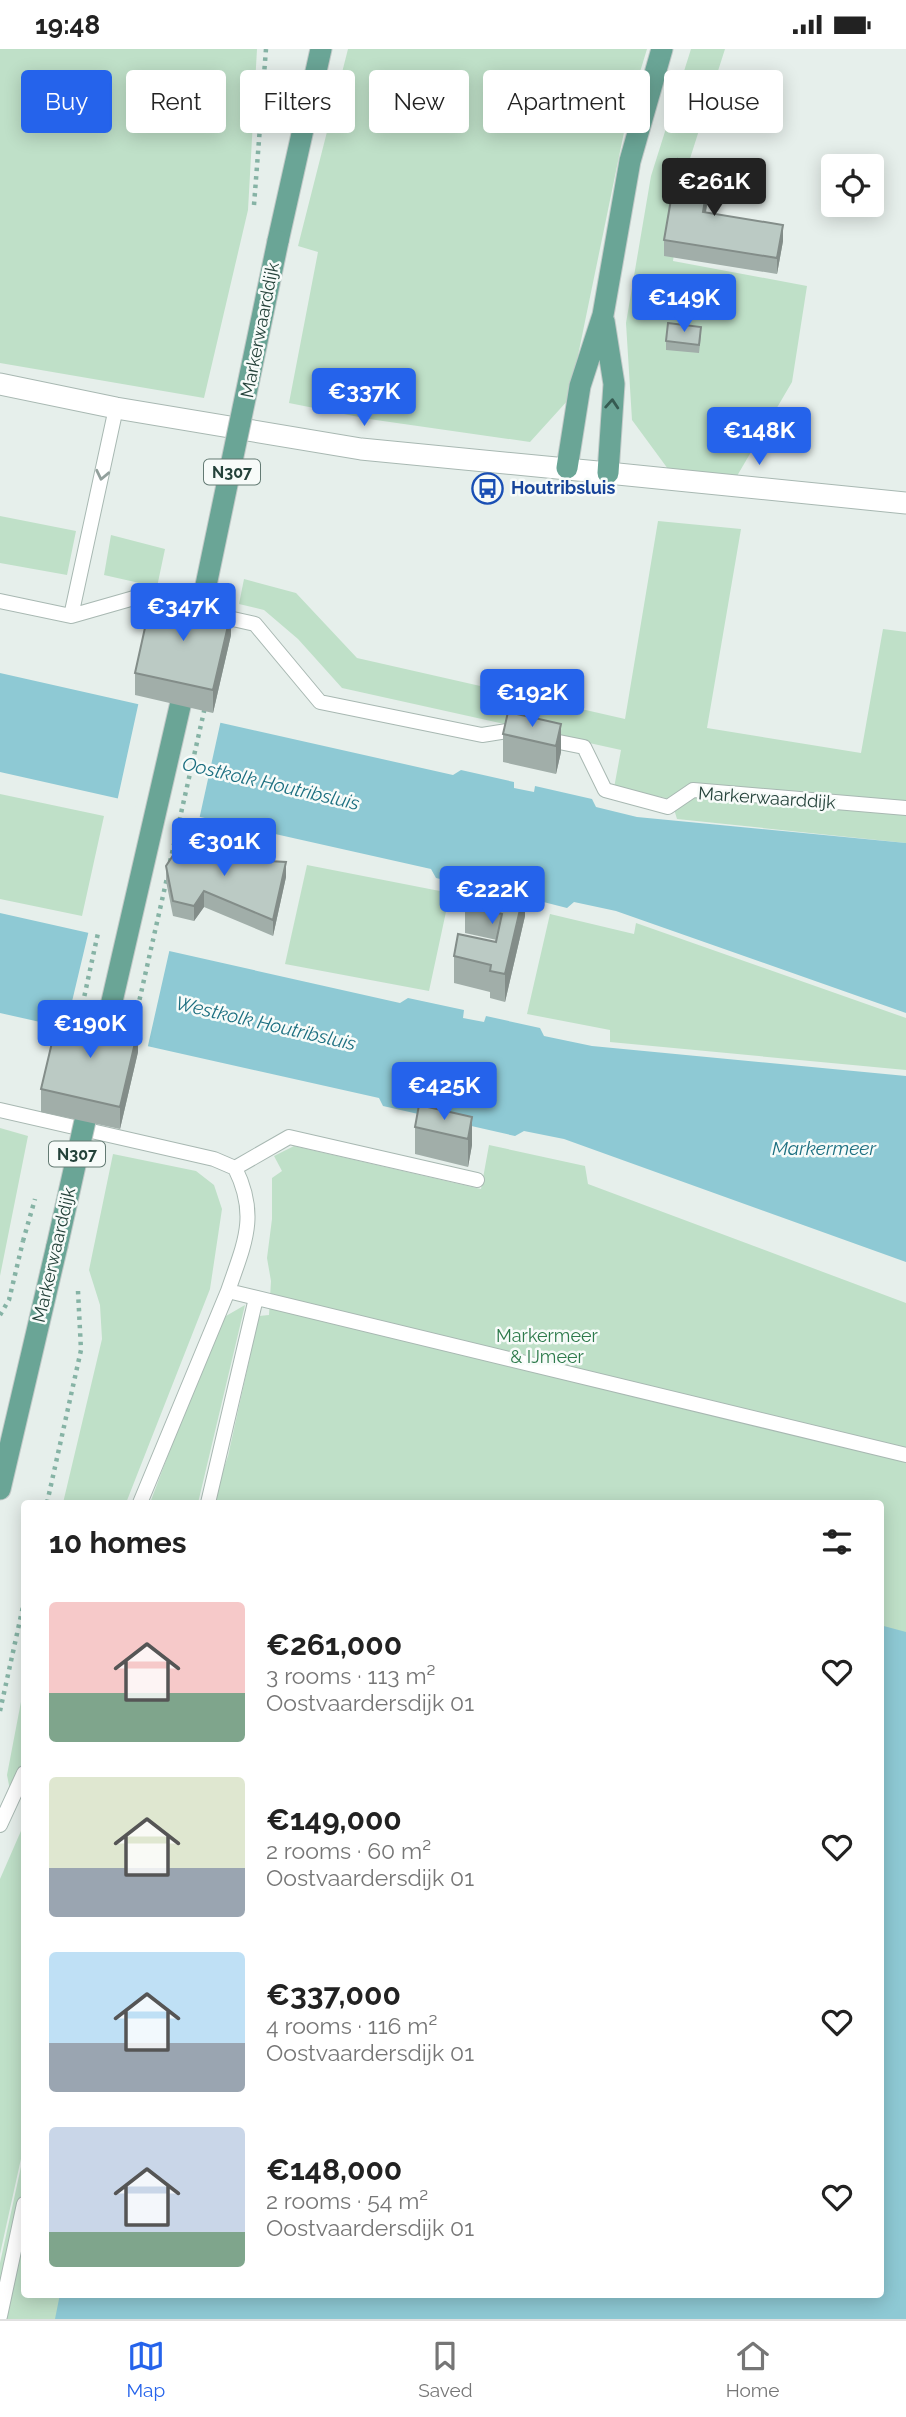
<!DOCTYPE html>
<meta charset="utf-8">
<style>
:root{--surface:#fff;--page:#f2f2f2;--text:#222;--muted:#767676;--line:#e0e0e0;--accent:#2563eb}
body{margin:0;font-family:Raleway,sans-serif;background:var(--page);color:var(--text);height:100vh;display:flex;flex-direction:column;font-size:26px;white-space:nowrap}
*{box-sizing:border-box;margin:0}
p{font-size:23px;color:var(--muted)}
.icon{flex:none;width:38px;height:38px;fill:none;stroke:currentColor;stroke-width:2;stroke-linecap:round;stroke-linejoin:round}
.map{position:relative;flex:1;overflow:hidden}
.sheet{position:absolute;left:21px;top:1451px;width:863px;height:798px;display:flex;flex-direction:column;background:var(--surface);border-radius:7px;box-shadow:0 4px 18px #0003}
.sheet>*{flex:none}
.banner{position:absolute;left:21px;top:21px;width:864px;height:63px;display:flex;gap:14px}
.fabs{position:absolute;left:821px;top:105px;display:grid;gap:14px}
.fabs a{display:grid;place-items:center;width:63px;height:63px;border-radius:7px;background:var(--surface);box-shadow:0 4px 18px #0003;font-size:35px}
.price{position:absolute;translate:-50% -60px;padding:0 16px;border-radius:7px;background:var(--accent);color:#fff;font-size:23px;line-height:46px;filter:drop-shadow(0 2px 4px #0008)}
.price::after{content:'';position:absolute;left:50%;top:42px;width:21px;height:16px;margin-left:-10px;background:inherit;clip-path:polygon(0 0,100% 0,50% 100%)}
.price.current{background:#222;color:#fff}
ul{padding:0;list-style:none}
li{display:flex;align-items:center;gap:21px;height:175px;padding:0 28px}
li span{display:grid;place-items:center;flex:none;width:196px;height:140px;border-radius:7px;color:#555}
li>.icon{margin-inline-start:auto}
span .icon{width:84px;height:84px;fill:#fffc;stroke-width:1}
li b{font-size:30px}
h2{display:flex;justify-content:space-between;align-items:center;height:84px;padding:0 28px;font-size:30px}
.pill{padding:0 24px;border-radius:7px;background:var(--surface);box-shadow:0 4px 18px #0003;font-size:24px;line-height:63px}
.pill.current{background:var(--accent);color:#fff}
.status{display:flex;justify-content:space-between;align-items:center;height:49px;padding:0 35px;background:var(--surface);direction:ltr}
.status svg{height:19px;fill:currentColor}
.menu{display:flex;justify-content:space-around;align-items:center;height:98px;border-top:2px solid var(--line);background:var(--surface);font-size:19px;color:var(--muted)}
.menu a{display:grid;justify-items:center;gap:4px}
.menu .current{color:var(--accent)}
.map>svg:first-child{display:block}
</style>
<div class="status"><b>19:48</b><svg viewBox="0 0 49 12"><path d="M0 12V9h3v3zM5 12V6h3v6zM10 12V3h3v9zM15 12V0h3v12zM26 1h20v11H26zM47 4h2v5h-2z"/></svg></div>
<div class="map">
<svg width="906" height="2270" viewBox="0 0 906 2270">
<rect width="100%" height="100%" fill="#e6efeb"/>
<path fill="#bfe0c8" d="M0,0h257l-9,161 -44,188 -204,-35z
M348,0h299l-18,59 -60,291 -39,43 -161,-23 -80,-16 29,-151 -20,-6z
M691,0h34l-39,122 -13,90 134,25 -15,96 -55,94 -69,-7 -36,-49 -6,-97 25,-147z
M0,467l76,15 -9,44 -67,-12z
M658,472l83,8 -34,199 154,25 22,-124 23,3v211l-229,-24 -6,-20 -57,-11 7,-38 -279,-62 -44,-49 -34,-29 -25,-6 5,-25 52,14 61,65 268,61z
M111,486l54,14 -8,38 -53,-12z
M0,745l104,22 -22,100 -82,-17z
M307,816l143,28 -21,98 -144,-27z
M550,865l84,20 2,-11 270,95v52l-296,-28v-12l-83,-16z
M0,1079l28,8 -28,140z
M489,1096l96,21 3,18 318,119v1016h-906v-56l24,-110v141h856v-791h-668l16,-47 31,-140 10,-1 2,-34 -4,-23 5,-39v-41l10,-7 -8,-15 20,-10 187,43z
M113,1105l83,17 18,14 8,24 -12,80 -84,214h-63l39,-164 -2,-34 -11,-35z
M245,1256l-47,198h-48l69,-183z
M24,1637v75l-13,34 -4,-20z
M24,1775v321l-24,109v-375z"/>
<path fill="#8ec9d4" d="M0,624l453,102 8,-5 53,12v6l20,4 1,-6 57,13 4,8 41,10 269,26v170l-290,-102 -42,-9 -7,6 -55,-14 1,-6 -20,-4 -1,7 -56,-13 -5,-9 -431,-97z
M0,864l400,90 8,-5 56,12 -1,8 21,4 2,-6 54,12 4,8 48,10 314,30v186l-342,-123 -40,-8 -9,5 -132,-30 -4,-8 -379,-85z
M880,1576l26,7v687h-851l5,-25h820z"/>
<path fill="#e6efeb" d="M139,652l82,19 -22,100 -82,-18z
M89,881l81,18 -23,102 -82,-19z"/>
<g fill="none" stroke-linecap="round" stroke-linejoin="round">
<defs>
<path id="service" d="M0,552l71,15 63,-18 34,7
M215,566l40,9 65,78 162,33 25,-4 14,3
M71,567l45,-208
M544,690l40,8 21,43 63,17 25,-17 213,18
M0,1061l214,49 21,9c24,48 9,76 -7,123
M235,1119l54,-31 188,43
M140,1454l88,-212 678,164
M208,1454l48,-205
M0,1776l24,-52
M0,2267l24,-112"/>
<path id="minor" d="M608,424l298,30"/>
<path id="tertiary" d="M0,335l116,24 245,41 247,24"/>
<path id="primary" d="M278,192l43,-192
M604,272l10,63 -6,89
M567,419l13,-82 23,-71 27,-154 32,-112
M101,1000l80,-347
M0,1440l57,-243"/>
</defs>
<use href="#service" stroke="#a8b8b2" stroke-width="16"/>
<use href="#minor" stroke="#a8b8b2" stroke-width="23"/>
<use href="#tertiary" stroke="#a8b8b2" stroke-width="23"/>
<use href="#primary" stroke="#c2cac8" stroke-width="23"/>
<path stroke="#86b3a5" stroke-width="4.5" stroke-dasharray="3.5 5" stroke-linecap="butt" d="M254,156l12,-156
M0,1266l9,-15 14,-59
M47,1454l34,-153 -3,-59
M0,1662l24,-109"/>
<use href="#service" stroke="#fff" stroke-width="14"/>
<use href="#minor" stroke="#fff" stroke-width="21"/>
<use href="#tertiary" stroke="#fff" stroke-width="21"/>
<use href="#primary" stroke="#6aa596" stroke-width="21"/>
<defs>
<path id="primary-bridge" d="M196,584l82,-392
M57,1197l34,-152"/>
</defs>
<use href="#primary-bridge" stroke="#c2cac8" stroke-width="23" stroke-linecap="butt"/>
<path stroke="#86b3a5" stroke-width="4.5" stroke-dasharray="3.5 5" stroke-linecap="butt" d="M170,813l35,-155
M79,972l19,-88
M132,984l35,-155
M23,1192l12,-42"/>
<use href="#primary-bridge" stroke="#6aa596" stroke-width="21"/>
</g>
<path fill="#a1aea9" d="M711,131l-5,33 77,28 -6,33 -113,-18v-16z
M701,286l-2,18 -33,-3v-9z
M231,586l-18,78 -78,-18v-22z
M561,675v28l-5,22 -53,-12v-28z
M213,809l73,19 -13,59 -69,-29 -10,14 -21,-5 -7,-35v-15z
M465,856l60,11 -20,86 -15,-4v-6l-36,-9v-27l42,-14 1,-2 -32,-7z
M138,1003l-18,77 -79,-17v-23z
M472,1068v28l-4,22 -53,-13v-27z"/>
<path fill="#838d89" d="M711,115v16l-8,48v-16z
M783,176v16l-6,33v-16z
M231,564v22l-18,78v-23z
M561,675v28l-5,22v-28z
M286,813v15l-13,59v-16z
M525,839v28l-20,86v-28z
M204,842v16l-10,14v-15z
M138,981v22l-18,77v-22z
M472,1068v28l-4,22v-28z"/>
<path fill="#bbcac4" stroke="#838d89" stroke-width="2" d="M678,110l33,5 -8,48 80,13 -6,33 -113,-18z
M668,274l33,4 -2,18 -33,-4z
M152,547l79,17 -18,77 -78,-17z
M508,663l53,12 -5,22 -53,-12z
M186,787l22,5 5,17 73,4 -13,58 -69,-29 -10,15 -21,-5 -7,-35z
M470,834l38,9 1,-7 16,3 -20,86 -15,-3 1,-6 -37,-9 4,-22 38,8 6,-28 -37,-9z
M59,964l79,17 -18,77 -79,-18z
M419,1056l53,12 -4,22 -53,-12z"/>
<defs><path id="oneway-chevron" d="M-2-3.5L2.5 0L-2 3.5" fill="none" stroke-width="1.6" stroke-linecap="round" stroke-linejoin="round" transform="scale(1.75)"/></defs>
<use stroke="#365b51" href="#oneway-chevron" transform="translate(612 355) rotate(-86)"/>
<use stroke="#92a09c" href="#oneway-chevron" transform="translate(102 426) rotate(102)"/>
<defs>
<symbol id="bus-ring" viewBox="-11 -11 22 22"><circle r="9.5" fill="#f7fbf9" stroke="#1a4fb4" stroke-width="1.5"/><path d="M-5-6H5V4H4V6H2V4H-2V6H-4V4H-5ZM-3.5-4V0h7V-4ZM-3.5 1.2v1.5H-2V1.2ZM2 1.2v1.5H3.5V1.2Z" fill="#1a4fb4"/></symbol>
</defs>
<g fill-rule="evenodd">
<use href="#bus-ring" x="470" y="422" width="35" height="35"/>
</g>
<g text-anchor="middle" stroke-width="5" stroke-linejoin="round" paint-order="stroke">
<g fill="#f7fbf9" stroke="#637a73" stroke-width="2">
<rect x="204" y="410.5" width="56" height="25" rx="5"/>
<rect x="49" y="1092.5" width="56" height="25" rx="5"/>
</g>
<g font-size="16" font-weight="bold" fill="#24423a">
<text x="232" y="429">N307</text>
<text x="77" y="1111">N307</text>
</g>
<g font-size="18" fill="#24423a" stroke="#f7fbf9">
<text transform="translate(260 281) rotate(-79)" y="6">Markerwaarddijk</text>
<text transform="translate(767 749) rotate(4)" y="6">Markerwaarddijk</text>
<text transform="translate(54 1206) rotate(-77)" y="6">Markerwaarddijk</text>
</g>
<g font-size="18" font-weight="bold" fill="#164399" stroke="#f7fbf9" text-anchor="start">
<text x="511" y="445">Houtribsluis</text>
</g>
<g font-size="18" fill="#2d7a4b" stroke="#f7fbf9">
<text x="547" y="1293">Markermeer<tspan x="547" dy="21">&amp; IJmeer</tspan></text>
</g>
<g font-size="19" font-style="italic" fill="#1c6f80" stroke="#f7fbf9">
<text transform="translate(271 734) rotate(13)" y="7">Oostkolk Houtribsluis</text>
<text transform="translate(266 974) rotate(13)" y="7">Westkolk Houtribsluis</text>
<text x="824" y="1106">Markermeer</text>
</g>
</g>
</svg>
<div class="fabs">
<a><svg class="icon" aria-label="locate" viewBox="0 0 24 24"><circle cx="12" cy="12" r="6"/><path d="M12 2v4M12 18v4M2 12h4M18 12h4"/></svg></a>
</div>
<b class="price current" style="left:714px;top:169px">€261K</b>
<b class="price" style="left:684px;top:285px">€149K</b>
<b class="price" style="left:364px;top:379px">€337K</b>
<b class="price" style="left:759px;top:418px">€148K</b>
<b class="price" style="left:183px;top:594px">€347K</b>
<b class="price" style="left:532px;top:680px">€192K</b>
<b class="price" style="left:224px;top:829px">€301K</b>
<b class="price" style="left:492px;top:877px">€222K</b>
<b class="price" style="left:90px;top:1011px">€190K</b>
<b class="price" style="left:444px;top:1073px">€425K</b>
<div class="banner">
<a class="pill current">Buy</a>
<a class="pill">Rent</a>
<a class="pill">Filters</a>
<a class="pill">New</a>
<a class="pill">Apartment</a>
<a class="pill">House</a>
</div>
<section class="sheet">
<h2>10 homes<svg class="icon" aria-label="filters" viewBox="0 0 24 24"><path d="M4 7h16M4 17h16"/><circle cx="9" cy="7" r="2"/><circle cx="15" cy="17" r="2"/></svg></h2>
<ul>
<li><span style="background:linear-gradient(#f6c9c9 65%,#7fa58c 0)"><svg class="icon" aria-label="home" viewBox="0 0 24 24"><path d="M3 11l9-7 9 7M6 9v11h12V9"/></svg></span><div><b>€261,000</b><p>3 rooms · 113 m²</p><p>Oostvaardersdijk 01</p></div><svg class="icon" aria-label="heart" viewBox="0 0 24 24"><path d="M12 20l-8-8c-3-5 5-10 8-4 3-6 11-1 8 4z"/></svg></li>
<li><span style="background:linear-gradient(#dfe7d0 65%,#9aa5b1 0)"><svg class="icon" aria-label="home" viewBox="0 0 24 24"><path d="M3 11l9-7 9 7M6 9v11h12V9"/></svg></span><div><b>€149,000</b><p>2 rooms · 60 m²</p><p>Oostvaardersdijk 01</p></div><svg class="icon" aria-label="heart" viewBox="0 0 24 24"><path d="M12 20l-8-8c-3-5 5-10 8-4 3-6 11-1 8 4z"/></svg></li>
<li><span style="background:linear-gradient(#bfe0f5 65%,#9aa5b1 0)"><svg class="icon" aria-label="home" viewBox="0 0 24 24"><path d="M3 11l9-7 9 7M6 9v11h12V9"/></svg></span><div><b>€337,000</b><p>4 rooms · 116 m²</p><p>Oostvaardersdijk 01</p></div><svg class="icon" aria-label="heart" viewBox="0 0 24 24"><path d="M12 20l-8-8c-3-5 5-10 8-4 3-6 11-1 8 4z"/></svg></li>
<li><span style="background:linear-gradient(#c9d6e8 75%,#7fa58c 0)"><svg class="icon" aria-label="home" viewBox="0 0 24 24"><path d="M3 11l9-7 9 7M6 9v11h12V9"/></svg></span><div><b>€148,000</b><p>2 rooms · 54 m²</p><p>Oostvaardersdijk 01</p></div><svg class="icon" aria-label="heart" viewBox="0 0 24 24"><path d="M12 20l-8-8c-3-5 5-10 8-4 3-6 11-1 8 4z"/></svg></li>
</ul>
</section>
</div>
<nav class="menu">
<a class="current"><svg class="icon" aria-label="map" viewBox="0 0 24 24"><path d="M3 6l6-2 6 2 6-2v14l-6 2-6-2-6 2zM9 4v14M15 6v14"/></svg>Map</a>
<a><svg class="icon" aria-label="saved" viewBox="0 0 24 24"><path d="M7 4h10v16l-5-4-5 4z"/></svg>Saved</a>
<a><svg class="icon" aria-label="home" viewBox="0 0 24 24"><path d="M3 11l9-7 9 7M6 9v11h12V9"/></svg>Home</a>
</nav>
